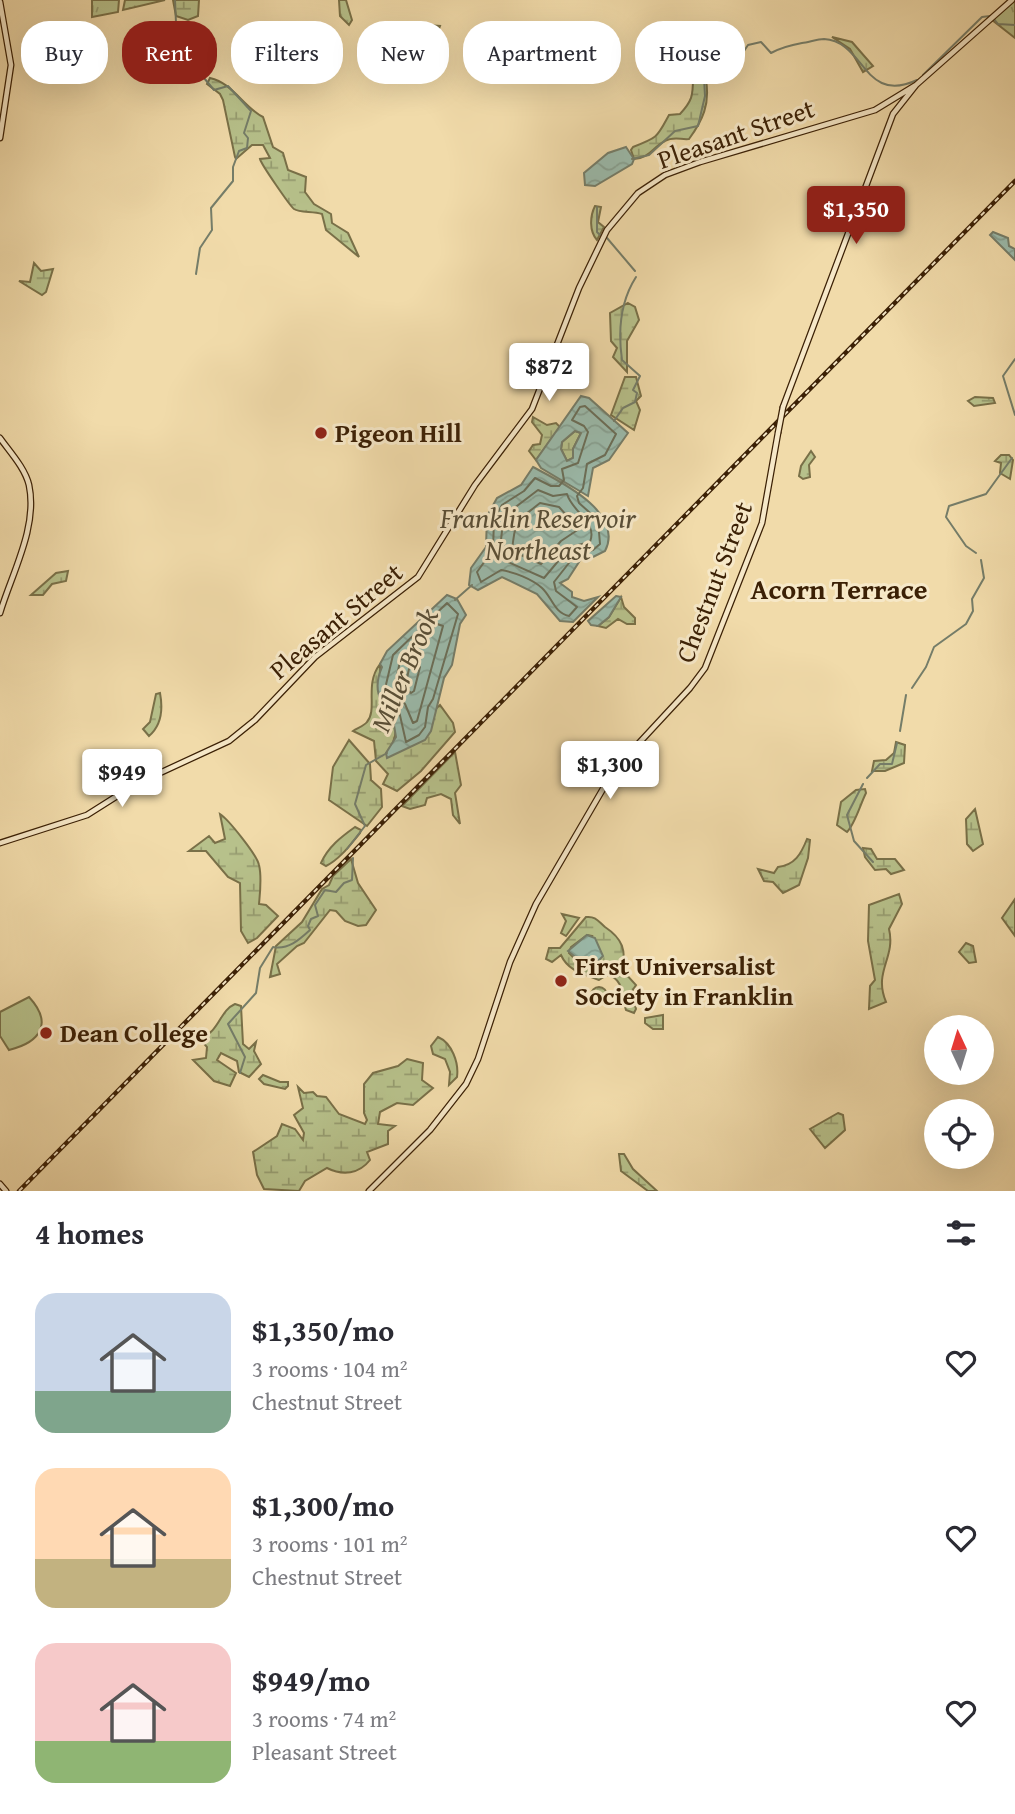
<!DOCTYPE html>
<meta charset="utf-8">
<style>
:root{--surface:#fff;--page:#f7f7f7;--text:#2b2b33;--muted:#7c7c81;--accent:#8f2418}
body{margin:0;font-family:"Gentium Book Plus",serif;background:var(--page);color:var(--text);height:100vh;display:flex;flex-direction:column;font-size:26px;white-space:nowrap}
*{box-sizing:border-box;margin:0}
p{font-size:23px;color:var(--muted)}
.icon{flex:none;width:38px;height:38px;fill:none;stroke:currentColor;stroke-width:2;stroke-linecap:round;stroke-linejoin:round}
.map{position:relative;height:1191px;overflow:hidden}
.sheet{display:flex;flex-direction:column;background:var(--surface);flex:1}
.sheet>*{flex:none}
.banner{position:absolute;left:21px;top:21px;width:973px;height:63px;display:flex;gap:14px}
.needle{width:46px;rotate:356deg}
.tools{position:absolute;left:924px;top:1015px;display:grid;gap:14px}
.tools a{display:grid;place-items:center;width:70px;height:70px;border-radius:50%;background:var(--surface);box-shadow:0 7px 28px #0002;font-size:35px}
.price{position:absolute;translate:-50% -60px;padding:0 16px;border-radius:7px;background:#fff;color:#222;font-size:23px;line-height:46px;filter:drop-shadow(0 2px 4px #0008)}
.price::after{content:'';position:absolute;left:50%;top:42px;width:21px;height:16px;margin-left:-10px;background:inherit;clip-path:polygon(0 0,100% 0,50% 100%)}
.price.selected{background:var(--accent);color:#fff}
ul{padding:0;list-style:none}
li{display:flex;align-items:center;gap:21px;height:175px;padding:0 35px}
li span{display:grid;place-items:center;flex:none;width:196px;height:140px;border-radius:21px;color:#555}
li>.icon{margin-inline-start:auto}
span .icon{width:84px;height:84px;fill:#fffc;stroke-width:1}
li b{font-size:30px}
h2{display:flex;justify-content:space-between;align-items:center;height:84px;padding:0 35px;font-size:30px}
.chip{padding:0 24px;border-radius:28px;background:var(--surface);box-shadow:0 7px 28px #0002;font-size:24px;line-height:63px}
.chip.selected{background:var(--accent);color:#fff}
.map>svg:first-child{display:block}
</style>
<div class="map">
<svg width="1015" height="1191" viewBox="0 0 1015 1191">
<defs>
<pattern id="wetland-marsh" width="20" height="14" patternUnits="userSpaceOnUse" patternTransform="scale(1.75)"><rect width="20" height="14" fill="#b7c18b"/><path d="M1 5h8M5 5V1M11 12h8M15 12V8" fill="none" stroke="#969c70"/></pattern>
<pattern id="park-tufts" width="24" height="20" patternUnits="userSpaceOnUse" patternTransform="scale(1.75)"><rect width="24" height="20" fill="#b7c18b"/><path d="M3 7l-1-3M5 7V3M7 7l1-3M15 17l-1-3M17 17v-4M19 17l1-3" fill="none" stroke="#969c70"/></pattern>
<pattern id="water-waves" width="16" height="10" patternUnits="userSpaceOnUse" patternTransform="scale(1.75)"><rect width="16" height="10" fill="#9bbbac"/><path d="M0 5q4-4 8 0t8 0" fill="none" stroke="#86a092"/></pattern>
</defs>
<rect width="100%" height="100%" fill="#f1dbaa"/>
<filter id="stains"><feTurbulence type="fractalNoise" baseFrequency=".00286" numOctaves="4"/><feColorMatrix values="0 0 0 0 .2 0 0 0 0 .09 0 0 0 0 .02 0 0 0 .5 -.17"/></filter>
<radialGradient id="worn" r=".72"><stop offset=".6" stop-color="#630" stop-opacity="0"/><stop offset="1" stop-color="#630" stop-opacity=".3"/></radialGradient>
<path fill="url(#wetland-marsh)" stroke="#797048" stroke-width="2" fill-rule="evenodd" d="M173,0h26l-1,16 -10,4 -12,-4z
M339,0h7l6,20 -3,5 -9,-9z
M425,25l15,1 -10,28 -1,-11 -7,-15z
M832,37l20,5 21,24 -10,6 -13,-23z
M183,40l8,5 -1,9 10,21c-11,-2 -18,-19 -20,-30z
M210,78c23,5 33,29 53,39l10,30 10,6 5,17 18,7 -1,15 9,12 17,10 1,9 16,10 11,24 -33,-27 -4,-16c-9,-3 -22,-1 -28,-5 -4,-3 -33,-45 -34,-50l10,-1 -7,-13h-11l-16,14 -1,-2 -12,-57 -3,-6 -13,-10z
M693,78l13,2c4,24 -3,40 -17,59 -8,1 -15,-3 -24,2 -12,6 -15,17 -31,18l-3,-9 2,-3c26,-10 24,-10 36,-32l11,-1c12,-13 13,-18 13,-36z
M595,206l6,1 -3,15 6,5 -7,13c-8,-9 -7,-24 -2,-34z
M34,263l7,8 12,-2 -7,23 -4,3 -23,-14 11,1z
M628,303l7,4 4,13 -12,21v31l-14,-15 4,-9 -6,-7 -1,-28z
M625,377h11l5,19 -5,5 4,9 -6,20 -23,-15z
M975,397l18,1 2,5 -21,3 -6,-5z
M533,417l14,8 9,-2 4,4 -24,33 -7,-9 4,-6 7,-1 2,-9 -10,-13z
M575,431l6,2 -8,16v9l-6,3 -6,-12 1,-7z
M811,451l4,6 -6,8 1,12 -7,2 -4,-3 2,-10z
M1001,455h8l4,5 -3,19 -10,-6 1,-10 -6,-2z
M68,571l-2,10 -14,3 -9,11h-12l25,-22z
M621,597l3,10 11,11v6h-8l-9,-5 -12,9 -8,-2 11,-9z
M380,664l1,36c14,19 22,32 5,54l54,-49 13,18 2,9 -34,39 -24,20 -14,-7 5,-10 -12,-13 -2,-20 -21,-10c4,-3 11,-5 14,-9 11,-13 -3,-37 13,-58z
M160,693c3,16 2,32 -11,43l-6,-7 7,-7 6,-28z
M349,740l21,24 1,16 10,9 1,18 -15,19 -38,-26 4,-33z
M896,742l9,3 -1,18 -19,8h-13l2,-10 12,-1 8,-7z
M455,752l6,33 -6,8 5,31 -7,-9 -2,-16 -10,-5 -14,4 -2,7 -15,4 -8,-3z
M865,789l1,4c-6,12 -11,31 -19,39l-10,-7 4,-23 15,-12z
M975,809l8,35 -10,7 -6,-7 -1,-25z
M220,814c8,5 37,41 39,51 3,12 1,28 0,39l7,1 12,11 -21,22 -9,5 -7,-12 -1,-48 -12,-6 -22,-26h-17l20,-15 6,7 10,-4z
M355,827l6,3 -1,3c-10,12 -20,26 -34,33l-5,-3c7,-16 20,-26 34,-36z
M807,839l3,1 -2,18 -9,27 -16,8 -10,-11 -9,-1 -6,-12 16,4 4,-6c17,-2 23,-13 29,-28z
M863,848l8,1 6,10h18l9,11 -13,4 -5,-5 -11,1 -10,-13z
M351,859l7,24 18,27 -10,15 -8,1 -13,-5 -9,-10 -6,-1 -26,33 -7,3 -20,18 3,10 -10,3 6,-31 26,-24 20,-33 7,-4 4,-9z
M899,894l3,10 -13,25c7,29 -16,42 -3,73l-17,7 1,-23 5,-6 -7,-39 1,-36z
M1015,899v37l-13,-18z
M562,914l17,4 -13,18 -5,-3 5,-12z
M586,917c10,-1 12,4 19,10 18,12 21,23 18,44l13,14 -5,8 5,16 -2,4 -8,-3c-4,-13 -2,-32 -19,-35l-8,5c-15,-6 -31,-9 -38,-25l-9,7 -6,-3 3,-11h11zM587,935l5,1 -14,26 -9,-9 2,-6z
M966,943l7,3 3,16 -7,1 -10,-11z
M591 995a8 8 0 1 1 16 0a8 8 0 1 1-16 0Z
M235,1004l6,2 2,38 6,5 7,-7 -2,9 7,13 -12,13 -10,-5 -2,-11 -16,-8 -4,7 19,13 -6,13 -16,-5 -21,-21 13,-2 1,-11 -7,-8c21,-9 19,-28 35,-35z
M663,1015v14h-10l-8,-6v-5z
M438,1037c14,6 21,26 19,40l-8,8 1,-13 -5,-13 -12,-5 -2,-8z
M407,1059l16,4 -1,17 11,8 -20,17 -16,-2 -17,9 -2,12 17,2 -7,5v13l-21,8 3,8c-11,14 -27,16 -43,8l-22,13 -6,10 -35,-2 -7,-14 -4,-23 24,-16 5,-12 13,5 8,11 1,-7 -10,-18 9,-7 -5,-21 6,6 9,-1 4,4 9,1 13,17 26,10 2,-4 -3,-7v-29l9,-11 25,-7z
M263,1075l17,7h8v4l-3,3 -21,-5 -5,-5z
M838,1113l5,2 2,15 -20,18 -15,-19z
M619,1154h5l9,15 24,22h-9l-27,-20z"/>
<path fill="url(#park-tufts)" stroke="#797048" stroke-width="2" d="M92,0h27l-1,12 -26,5z
M125,0h40l-42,10z
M1015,0v38l-23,-18z"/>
<path fill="#b7c18b" stroke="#797048" stroke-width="2" d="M29,997c24,26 12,45 -20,53l-9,-14v-24z"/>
<path fill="url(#water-waves)" stroke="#757d69" stroke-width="2" fill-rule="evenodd" d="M626,147l8,12 -2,5 -37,22 -10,-1 -1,-12 24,-20z
M993,232l15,6 1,8 6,3v11l-25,-25z
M581,396l8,2 39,35 -19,27 -16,8 -5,28 -47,-28 -5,-8zM575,431l6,2 -8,16v9l-6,3 -6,-12 1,-7z
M533,467c26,14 92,45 72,84l-12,6 -12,2 -13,20 -8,4 12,9v5l12,4 14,-4 -25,25 -13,-1 -23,-27 -35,-17 -24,13 -9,-5 2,-17 15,-21 1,-31 10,-18 24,-13z
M447,595l10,4 9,16 -6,9 -8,41 -8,13 -13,53 -6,9 -38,18 -1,-5 10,-16 -4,-24c-15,-12 -18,-28 -10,-46l-2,-3 7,-13z
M616,596l5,1 -12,20 -11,9 -7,-1 -3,-4z
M587,935l8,3 8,18 -5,5 -14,3 -16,-13z"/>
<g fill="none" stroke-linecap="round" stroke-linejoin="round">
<path stroke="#6b6e58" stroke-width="2" d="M585,406l31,28 -11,21 -18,9 -4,24 -6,8 2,7 19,17 2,24 -7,6 -17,4 -22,28 2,9 21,16 -8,9c-15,-3 -17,-19 -27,-28 -10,-9 -28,-16 -41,-18l-20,12 -4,-10 16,-22 1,-31 8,-14 22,-14 11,-13 16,8h8l5,-6 -2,-11 16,-6 10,-31 -4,-6 -12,-6 8,-13z
M538,490l15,6 14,-2c5,18 31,28 23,48l-20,5 -26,31 -45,-20 4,-36 6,-10z
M540,503l19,4 20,22 -18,12 -20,23 -29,-13c3,-32 4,-29 28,-48z
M447,603l11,11 -25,85 -5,8 -3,20 -6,8 -13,7 -7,-31 -15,-18 9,-38z
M437,624l6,2 -26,95 -4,2 -8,-19 -11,-13 6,-30z
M415,663l5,4 -6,24 -3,2 -6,-6 4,-18z"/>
<path stroke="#757d69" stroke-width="2" d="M175,0l1,23
M994,19l4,5 17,1
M178,29l11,16v15l25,30 14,-4 23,25 -7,22 4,5 -1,10 -8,3 -6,16v14l-22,27 1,22 -12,18 -4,26
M923,75l59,-58 8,-1
M632,159l17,-4 26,-24 23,-5 7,-30 -1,-18 36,-21 8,-12 13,-3 10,11c11,-6 20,-8 31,-10 7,-1 16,-4 22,-4 41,2 39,66 93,41
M597,207v25l3,3
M607,238l28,33
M1015,359l-12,17 12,39
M614,421l9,-13 12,-6 2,-9 -4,-3 7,-14 -18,-16c-4,-28 -2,-58 14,-83
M976,553l-10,-7 -20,-29 3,-11 37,-12 26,-36
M455,600l17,-15
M912,688l14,-21 8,-20 32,-23 7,-13 -1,-12 12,-21 -3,-18
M900,731l6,-36
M867,778l13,-14h12l5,-21
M863,784l-16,31 7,26 19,21
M347,849l18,-23 -10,-22 11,-39 21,-12
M240,1073l5,-16 -17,-33 28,-31 4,-25 13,-21c15,3 26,-7 37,-17l-2,-4 3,-7 7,-3 -3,-11 10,-15 11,2 8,-9 8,-3 1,-22"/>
<defs>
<path id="secondary" d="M0,2l11,63 -11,73
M783,407l110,-293 23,-29 96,-85
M0,438c10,14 25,30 29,47 9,42 -17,88 -29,128
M0,843l87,-28 49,-31 93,-43 26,-21 60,-63 103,-80 57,-92 57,-76 47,-121 28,-58 31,-37 27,-18 35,-13 175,-52 41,-25
M0,1184l6,7
M369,1191l61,-61 36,-46 12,-25 32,-97 26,-58 78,-134 76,-82 15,-20 57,-145 16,-90"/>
</defs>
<use href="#secondary" stroke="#3b2005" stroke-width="7"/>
<use href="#secondary" stroke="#f6e8c8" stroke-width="4.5"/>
<defs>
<path id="rail" d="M19,1191l996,-1010"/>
</defs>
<use href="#rail" stroke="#3b2005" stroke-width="4.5"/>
<use href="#rail" stroke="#f6e8c8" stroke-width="2" stroke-dasharray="5" stroke-linecap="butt"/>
<defs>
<path id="secondary-bridge" d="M778,433l5,-26"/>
</defs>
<use href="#secondary-bridge" stroke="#3b2005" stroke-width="7" stroke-linecap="butt"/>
<use href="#secondary-bridge" stroke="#f6e8c8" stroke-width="4.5"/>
</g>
<g fill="#8f2418" stroke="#f6e8c8" stroke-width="2.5">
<circle cx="321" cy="433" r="7"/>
<circle cx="561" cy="981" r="7"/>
<circle cx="46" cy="1033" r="7"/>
</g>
<g text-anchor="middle" stroke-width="6" stroke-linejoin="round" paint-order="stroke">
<g font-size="26" fill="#3b2005" stroke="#f6e8c8">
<text transform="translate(736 134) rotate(-19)" y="9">Pleasant Street</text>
<text transform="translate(714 582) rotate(-69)" y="9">Chestnut Street</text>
<text transform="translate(336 621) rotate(-40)" y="9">Pleasant Street</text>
</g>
<g font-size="26" font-weight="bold" fill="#3b2005" stroke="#f6e8c8" text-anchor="start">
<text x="335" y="442">Pigeon Hill</text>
<text x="575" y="975">First Universalist<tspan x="575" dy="30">Society in Franklin</tspan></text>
<text x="60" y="1042">Dean College</text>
</g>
<g font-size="28" font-style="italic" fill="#584e37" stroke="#f6e8c8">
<text x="538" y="528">Franklin Reservoir<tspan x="538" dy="32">Northeast</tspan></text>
<text transform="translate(404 670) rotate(-67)" y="10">Miller Brook</text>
</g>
<g font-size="28" font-weight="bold" fill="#3b2005" stroke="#f6e8c8">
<text x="839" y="599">Acorn Terrace</text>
</g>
</g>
<rect width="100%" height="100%" filter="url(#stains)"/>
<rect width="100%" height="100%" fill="url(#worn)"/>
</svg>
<div class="tools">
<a><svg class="needle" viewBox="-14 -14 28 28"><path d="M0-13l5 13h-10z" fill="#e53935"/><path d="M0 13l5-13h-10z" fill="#7c7c81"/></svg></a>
<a><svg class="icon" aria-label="locate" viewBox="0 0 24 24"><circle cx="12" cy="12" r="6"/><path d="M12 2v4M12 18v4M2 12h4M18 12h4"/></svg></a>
</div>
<b class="price selected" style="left:856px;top:246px">$1,350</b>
<b class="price" style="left:549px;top:403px">$872</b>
<b class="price" style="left:610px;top:801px">$1,300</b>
<b class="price" style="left:122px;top:809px">$949</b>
<div class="banner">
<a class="chip">Buy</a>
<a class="chip selected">Rent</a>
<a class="chip">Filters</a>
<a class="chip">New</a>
<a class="chip">Apartment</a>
<a class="chip">House</a>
</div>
</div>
<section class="sheet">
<h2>4 homes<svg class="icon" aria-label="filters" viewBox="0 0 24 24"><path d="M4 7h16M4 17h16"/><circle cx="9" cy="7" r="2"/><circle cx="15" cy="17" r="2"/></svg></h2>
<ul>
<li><span style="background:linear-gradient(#c9d6e8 70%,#7fa58c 0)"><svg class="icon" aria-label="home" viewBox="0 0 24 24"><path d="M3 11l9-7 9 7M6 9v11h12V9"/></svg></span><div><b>$1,350/mo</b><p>3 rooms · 104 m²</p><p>Chestnut Street</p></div><svg class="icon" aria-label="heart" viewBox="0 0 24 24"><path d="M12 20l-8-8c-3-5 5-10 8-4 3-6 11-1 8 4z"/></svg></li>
<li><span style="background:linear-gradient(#ffd9b3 65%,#c2b280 0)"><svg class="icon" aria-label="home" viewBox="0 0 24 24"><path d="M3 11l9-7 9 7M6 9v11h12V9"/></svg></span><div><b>$1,300/mo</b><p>3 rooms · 101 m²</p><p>Chestnut Street</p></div><svg class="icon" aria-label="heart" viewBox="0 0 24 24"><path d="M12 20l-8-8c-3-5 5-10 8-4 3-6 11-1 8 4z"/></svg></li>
<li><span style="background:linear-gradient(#f6c9c9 70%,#8fb573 0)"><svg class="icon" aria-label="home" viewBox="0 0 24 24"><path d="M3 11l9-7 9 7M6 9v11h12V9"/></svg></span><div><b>$949/mo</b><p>3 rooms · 74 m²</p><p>Pleasant Street</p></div><svg class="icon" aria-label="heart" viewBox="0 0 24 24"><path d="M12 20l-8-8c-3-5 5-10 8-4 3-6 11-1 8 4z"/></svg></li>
</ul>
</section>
